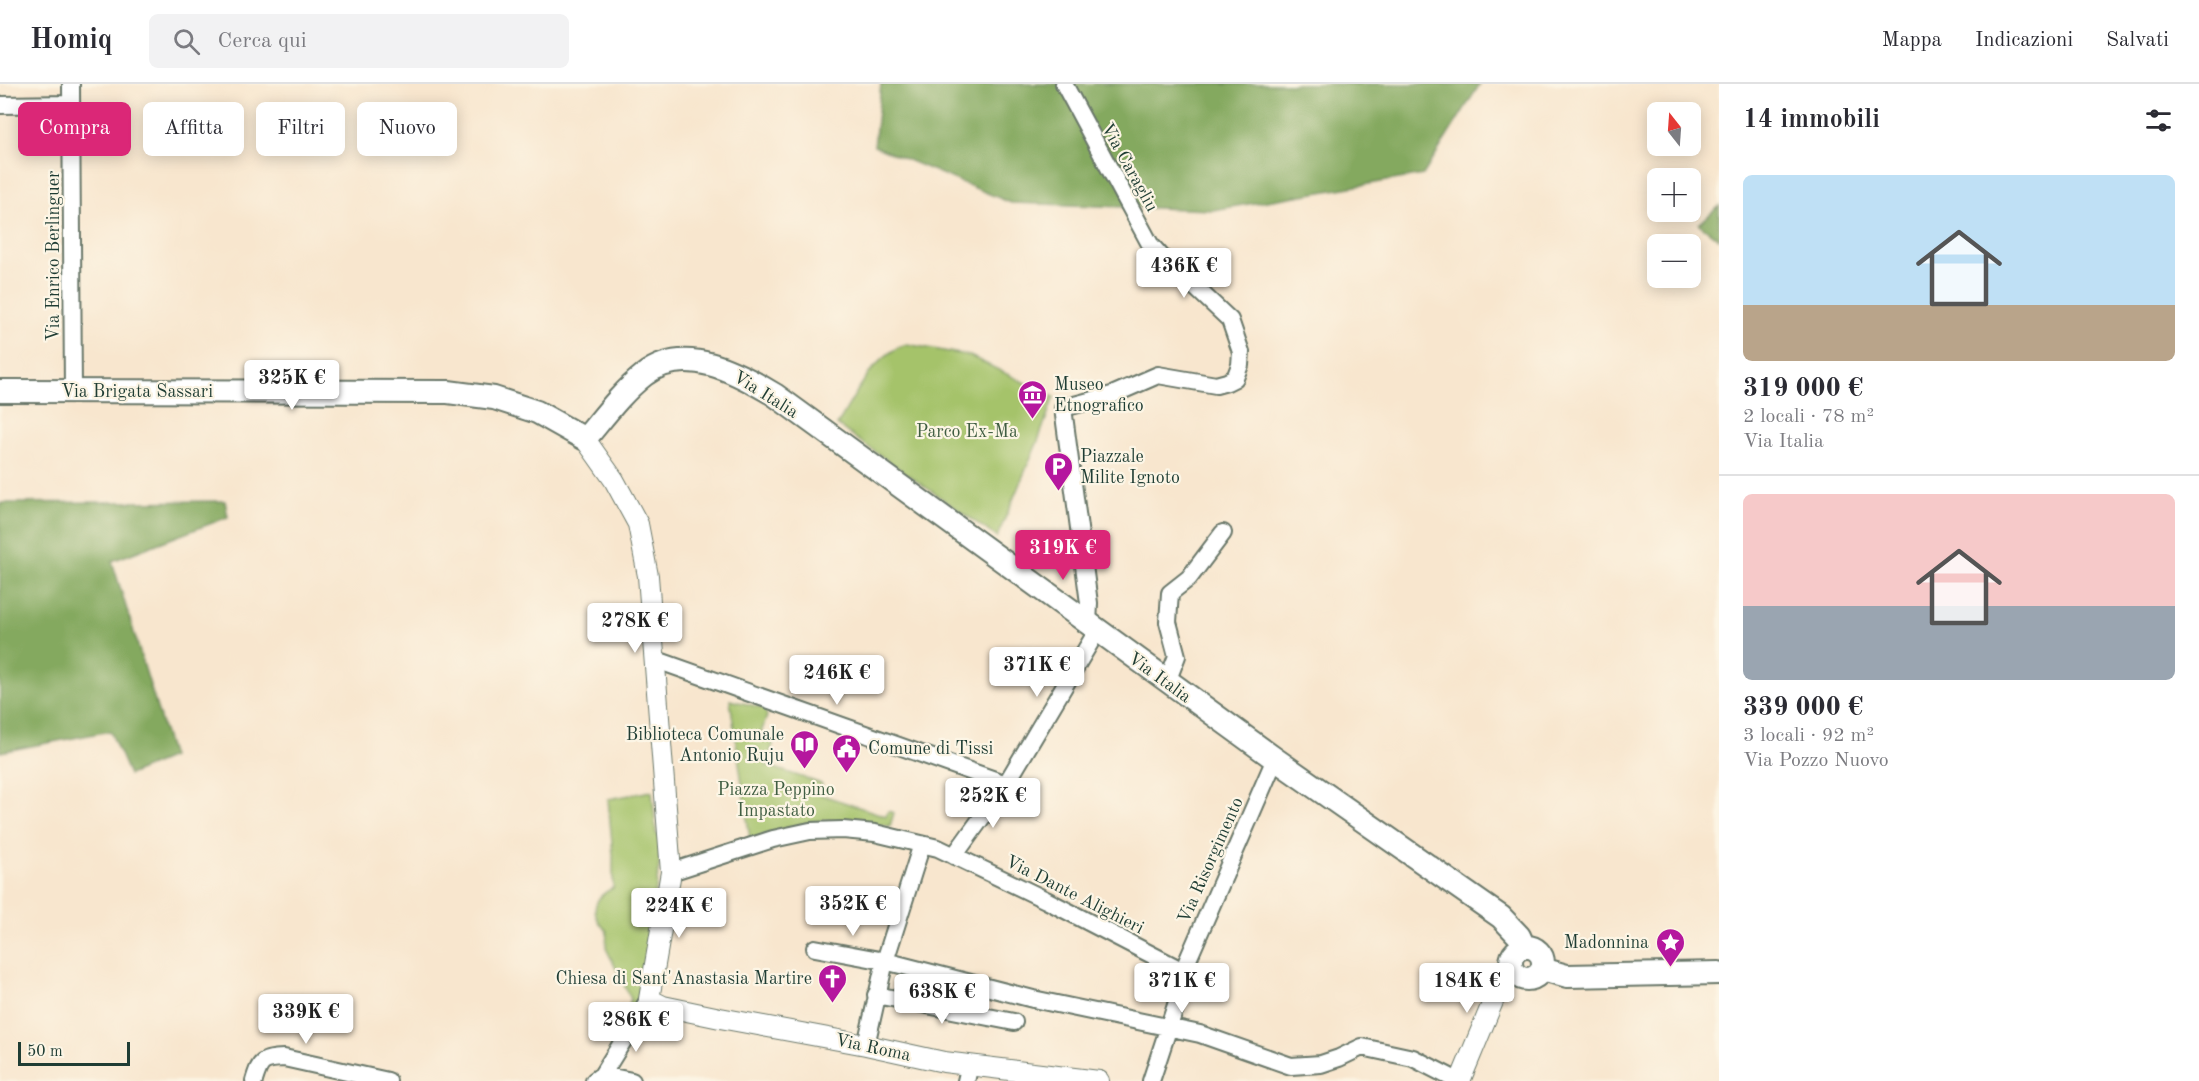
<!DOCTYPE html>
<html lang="it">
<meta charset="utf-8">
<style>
:root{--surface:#fff;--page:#f2f2f3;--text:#2b2b33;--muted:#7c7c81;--line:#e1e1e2;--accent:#db2777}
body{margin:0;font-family:"Old Standard TT",serif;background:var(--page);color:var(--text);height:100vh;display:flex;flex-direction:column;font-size:22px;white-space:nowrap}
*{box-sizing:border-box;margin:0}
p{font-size:20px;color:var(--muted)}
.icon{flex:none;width:33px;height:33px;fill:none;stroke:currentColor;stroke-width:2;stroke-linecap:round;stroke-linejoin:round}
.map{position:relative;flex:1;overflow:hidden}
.side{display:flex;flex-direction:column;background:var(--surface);width:480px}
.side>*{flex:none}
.banner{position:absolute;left:18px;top:18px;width:570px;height:54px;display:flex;gap:12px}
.needle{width:39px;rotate:343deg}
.tools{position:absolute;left:1647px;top:18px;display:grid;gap:12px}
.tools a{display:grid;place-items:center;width:54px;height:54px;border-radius:9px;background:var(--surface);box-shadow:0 3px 15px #0003;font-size:30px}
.scale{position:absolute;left:18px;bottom:15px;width:112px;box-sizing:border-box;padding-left:6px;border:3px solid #1f3d34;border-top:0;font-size:16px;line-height:21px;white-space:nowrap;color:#1f3d34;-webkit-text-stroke:4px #fcf5e5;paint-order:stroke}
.price{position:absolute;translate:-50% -51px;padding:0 14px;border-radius:6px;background:#fff;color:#222;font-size:20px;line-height:39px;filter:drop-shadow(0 2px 3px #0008)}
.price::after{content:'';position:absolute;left:50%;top:36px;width:18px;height:14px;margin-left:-9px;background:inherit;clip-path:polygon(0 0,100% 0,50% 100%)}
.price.current{background:var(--accent);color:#fff}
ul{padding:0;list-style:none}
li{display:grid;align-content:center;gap:12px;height:318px;padding:0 24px}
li+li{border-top:2px solid var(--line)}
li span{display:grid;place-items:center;height:186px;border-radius:9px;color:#555}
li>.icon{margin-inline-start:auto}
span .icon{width:108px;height:108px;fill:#fffc;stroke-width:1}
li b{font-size:26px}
h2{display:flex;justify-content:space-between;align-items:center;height:72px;padding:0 24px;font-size:26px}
.chip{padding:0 21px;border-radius:9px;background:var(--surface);box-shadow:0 3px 15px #0003;font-size:21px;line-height:54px}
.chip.current{background:var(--accent);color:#fff}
header{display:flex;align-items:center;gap:36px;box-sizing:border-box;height:84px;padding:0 30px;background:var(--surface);border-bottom:2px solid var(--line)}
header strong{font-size:28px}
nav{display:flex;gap:33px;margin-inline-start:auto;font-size:21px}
.search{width:420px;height:54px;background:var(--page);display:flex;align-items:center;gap:15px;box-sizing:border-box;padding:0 21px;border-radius:9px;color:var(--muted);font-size:22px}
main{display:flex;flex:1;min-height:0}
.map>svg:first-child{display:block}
</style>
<header>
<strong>Homiq</strong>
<div class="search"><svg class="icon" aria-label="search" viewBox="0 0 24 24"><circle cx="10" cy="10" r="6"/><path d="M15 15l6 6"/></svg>Cerca qui</div>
<nav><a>Mappa</a><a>Indicazioni</a><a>Salvati</a></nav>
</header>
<main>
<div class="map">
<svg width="1719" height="997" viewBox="0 0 1719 997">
<rect width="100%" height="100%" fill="#fcf5e5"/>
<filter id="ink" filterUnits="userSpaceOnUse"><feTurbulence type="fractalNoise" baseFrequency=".0167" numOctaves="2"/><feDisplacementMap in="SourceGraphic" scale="12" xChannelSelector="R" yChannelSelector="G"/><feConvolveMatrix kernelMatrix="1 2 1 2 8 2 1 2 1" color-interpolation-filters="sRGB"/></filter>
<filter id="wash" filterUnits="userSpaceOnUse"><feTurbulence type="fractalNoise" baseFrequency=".008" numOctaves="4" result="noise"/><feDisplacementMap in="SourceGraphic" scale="24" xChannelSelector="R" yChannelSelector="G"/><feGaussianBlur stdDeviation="1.35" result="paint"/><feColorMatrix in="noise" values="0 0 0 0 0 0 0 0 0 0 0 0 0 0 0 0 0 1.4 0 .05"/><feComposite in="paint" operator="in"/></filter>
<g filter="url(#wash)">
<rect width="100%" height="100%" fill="#f8e6ce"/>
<path fill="#a5c36a" stroke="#62804f" stroke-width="1.5" d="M907,260l63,12 84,41 -16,44 -41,96 -160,-112c17,-28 37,-71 70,-81z
M730,616l34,8 3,8 -6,17 14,5 -9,27 56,19 -3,10 67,22 2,-5 6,2 -4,13 -65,-6 -28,5 -47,14z
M652,707l4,42 6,8 -19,153 -9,20 -6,-7 3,-8 -25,-51 1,-17c-18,-16 -15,-33 6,-43v-33l-5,-56z"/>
<path fill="#84a95e" stroke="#527349" stroke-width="1.5" d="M881,0h599l-57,91 -210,35 -202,-7 -137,-57z
M1719,122v33l-20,-15z
M225,417l3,16 -116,44 60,196 -43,18 -19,-44 -110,21v-249z"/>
</g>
<g filter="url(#ink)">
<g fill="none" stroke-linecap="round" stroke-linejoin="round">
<defs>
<path id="minor" d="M71,0l2,308
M1064,0l86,160 16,18 30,26 34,32 11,32 -1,13 -5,13 -8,4 -11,3 -58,-10 -46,20 -49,13 26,195 -1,21
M0,21l71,-1
M654,575l352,125
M1167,598l10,-26 -9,-34 2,-29 19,-15 34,-45
M954,772l52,-72 91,-153
M671,788l102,-33 37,-8 33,-1 32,3 63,15 108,52 137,71
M815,864l70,13 148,38 167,35 91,32 30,-2 18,-6 23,-11 51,11 45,23
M876,911l138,27
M866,961l19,-84 37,-117
M602,991l30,6
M254,997c6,-20 8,-22 30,-23l104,23
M594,997l8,-6 47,-76
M966,997l4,-16
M1151,997l27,-82 5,-28 92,-212"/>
<path id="tertiary" d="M585,355l29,41 24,44 10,52 23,296 -22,127 14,7 57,12 146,27 78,17 155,19
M1460,997l39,-94 14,-17"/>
<path id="secondary" d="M0,307l448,1 46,6 43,14 48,27c18,-21 36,-46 59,-64 41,-32 93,-3 131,20l500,364 226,158 18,19 5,11
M1511 879a16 16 0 1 1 32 0a16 16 0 1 1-32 0Z
M1542,885l25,7 152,-3"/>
</defs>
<use href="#minor" stroke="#6b786a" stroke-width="20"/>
<use href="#tertiary" stroke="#6b786a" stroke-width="22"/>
<use href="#secondary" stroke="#6b786a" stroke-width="26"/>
<use href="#minor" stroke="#fff" stroke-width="16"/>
<use href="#tertiary" stroke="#fff" stroke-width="20"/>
<use href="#secondary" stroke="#fff" stroke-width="22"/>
</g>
</g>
<defs>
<symbol id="museum-pin" viewBox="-11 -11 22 30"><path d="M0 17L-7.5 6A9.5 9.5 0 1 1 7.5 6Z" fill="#b5179e" stroke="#fcf5e5"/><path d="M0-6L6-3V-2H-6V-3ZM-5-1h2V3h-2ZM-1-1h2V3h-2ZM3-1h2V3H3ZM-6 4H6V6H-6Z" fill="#fff"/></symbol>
<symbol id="parking-pin" viewBox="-11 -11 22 30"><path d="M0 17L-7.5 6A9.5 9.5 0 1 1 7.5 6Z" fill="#b5179e" stroke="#fcf5e5"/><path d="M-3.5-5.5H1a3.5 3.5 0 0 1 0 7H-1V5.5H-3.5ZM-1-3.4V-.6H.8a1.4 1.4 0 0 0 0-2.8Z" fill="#fff"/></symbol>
<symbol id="library-pin" viewBox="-11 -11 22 30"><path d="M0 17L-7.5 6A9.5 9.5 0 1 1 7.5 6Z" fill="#b5179e" stroke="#fcf5e5"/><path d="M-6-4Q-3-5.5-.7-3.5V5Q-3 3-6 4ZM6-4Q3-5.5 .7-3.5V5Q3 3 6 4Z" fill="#fff"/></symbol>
<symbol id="civic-pin" viewBox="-11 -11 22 30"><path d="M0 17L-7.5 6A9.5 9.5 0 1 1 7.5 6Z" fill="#b5179e" stroke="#fcf5e5"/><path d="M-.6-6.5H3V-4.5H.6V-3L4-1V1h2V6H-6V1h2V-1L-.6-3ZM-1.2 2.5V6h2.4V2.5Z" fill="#fff"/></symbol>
<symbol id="sight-pin" viewBox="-11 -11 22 30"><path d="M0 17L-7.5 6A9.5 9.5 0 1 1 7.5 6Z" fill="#b5179e" stroke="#fcf5e5"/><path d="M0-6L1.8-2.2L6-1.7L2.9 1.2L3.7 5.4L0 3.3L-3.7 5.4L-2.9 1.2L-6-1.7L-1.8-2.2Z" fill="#fff"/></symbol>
<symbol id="church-pin" viewBox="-11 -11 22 30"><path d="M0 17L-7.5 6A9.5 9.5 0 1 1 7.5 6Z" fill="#b5179e" stroke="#fcf5e5"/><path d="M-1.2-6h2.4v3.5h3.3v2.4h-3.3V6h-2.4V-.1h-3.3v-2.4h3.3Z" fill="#fff"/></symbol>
</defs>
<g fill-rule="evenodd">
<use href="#museum-pin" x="1016" y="294" width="33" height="45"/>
<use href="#parking-pin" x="1042" y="366" width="33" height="45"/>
<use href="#library-pin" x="788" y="644" width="33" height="45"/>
<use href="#civic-pin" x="830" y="648" width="33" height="45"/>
<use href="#sight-pin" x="1654" y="842" width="33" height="45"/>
<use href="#church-pin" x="816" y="878" width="33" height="45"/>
</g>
<g text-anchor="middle" stroke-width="4.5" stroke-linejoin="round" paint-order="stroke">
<g font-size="18" fill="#1f3d34" stroke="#fcf5e5">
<text transform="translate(1130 83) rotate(61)" y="6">Via Caragliu</text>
<text transform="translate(53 172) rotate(-90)" y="6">Via Enrico Berlinguer</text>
<text x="137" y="313">Via Brigata Sassari</text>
<text transform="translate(766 310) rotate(32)" y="6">Via Italia</text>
<text transform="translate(1160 593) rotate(36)" y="6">Via Italia</text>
<text transform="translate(1210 776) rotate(-66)" y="6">Via Risorgimento</text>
<text transform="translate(1075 810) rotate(27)" y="6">Via Dante Alighieri</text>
<text transform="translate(873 963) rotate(12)" y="6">Via Roma</text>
</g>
<g font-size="18" fill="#1f3d34" stroke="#fcf5e5" text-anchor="start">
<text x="1054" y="306">Museo<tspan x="1054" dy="21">Etnografico</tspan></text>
<text x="1080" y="378">Piazzale<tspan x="1080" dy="21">Milite Ignoto</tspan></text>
<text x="784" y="656" text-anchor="end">Biblioteca Comunale<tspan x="784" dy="21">Antonio Ruju</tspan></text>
<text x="868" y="670">Comune di Tissi</text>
<text x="1649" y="864" text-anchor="end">Madonnina</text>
<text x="812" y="900" text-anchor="end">Chiesa di Sant'Anastasia Martire</text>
</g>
<g font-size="18" fill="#405e42" stroke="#fcf5e5">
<text x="967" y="353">Parco Ex-Ma</text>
<text x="776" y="711">Piazza Peppino<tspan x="776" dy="21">Impastato</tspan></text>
</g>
</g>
</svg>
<div class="tools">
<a><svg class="needle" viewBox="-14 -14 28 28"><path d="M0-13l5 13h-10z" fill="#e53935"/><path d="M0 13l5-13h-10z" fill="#7c7c81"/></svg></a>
<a>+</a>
<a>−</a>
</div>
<div class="scale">50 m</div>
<b class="price" style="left:1184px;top:215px">436K €</b>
<b class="price" style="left:292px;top:327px">325K €</b>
<b class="price current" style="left:1063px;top:497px">319K €</b>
<b class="price" style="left:635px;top:570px">278K €</b>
<b class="price" style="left:1037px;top:614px">371K €</b>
<b class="price" style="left:837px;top:622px">246K €</b>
<b class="price" style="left:993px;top:745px">252K €</b>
<b class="price" style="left:853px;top:853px">352K €</b>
<b class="price" style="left:679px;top:855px">224K €</b>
<b class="price" style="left:1182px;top:930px">371K €</b>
<b class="price" style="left:1467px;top:930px">184K €</b>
<b class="price" style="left:942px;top:941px">638K €</b>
<b class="price" style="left:306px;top:961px">339K €</b>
<b class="price" style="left:636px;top:969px">286K €</b>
<div class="banner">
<a class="chip current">Compra</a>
<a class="chip">Affitta</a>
<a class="chip">Filtri</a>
<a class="chip">Nuovo</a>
</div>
</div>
<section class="side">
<h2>14 immobili<svg class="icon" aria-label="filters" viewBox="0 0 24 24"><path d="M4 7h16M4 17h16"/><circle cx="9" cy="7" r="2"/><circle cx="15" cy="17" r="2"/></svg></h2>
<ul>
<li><span style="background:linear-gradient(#bfe0f5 70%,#b9a48a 0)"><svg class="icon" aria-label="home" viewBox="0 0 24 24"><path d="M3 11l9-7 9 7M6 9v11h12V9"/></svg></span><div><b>319 000 €</b><p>2 locali · 78 m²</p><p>Via Italia</p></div></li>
<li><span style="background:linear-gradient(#f6c9c9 60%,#9aa5b1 0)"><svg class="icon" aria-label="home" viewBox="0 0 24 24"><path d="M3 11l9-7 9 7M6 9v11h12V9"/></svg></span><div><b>339 000 €</b><p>3 locali · 92 m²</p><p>Via Pozzo Nuovo</p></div></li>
</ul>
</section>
</main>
